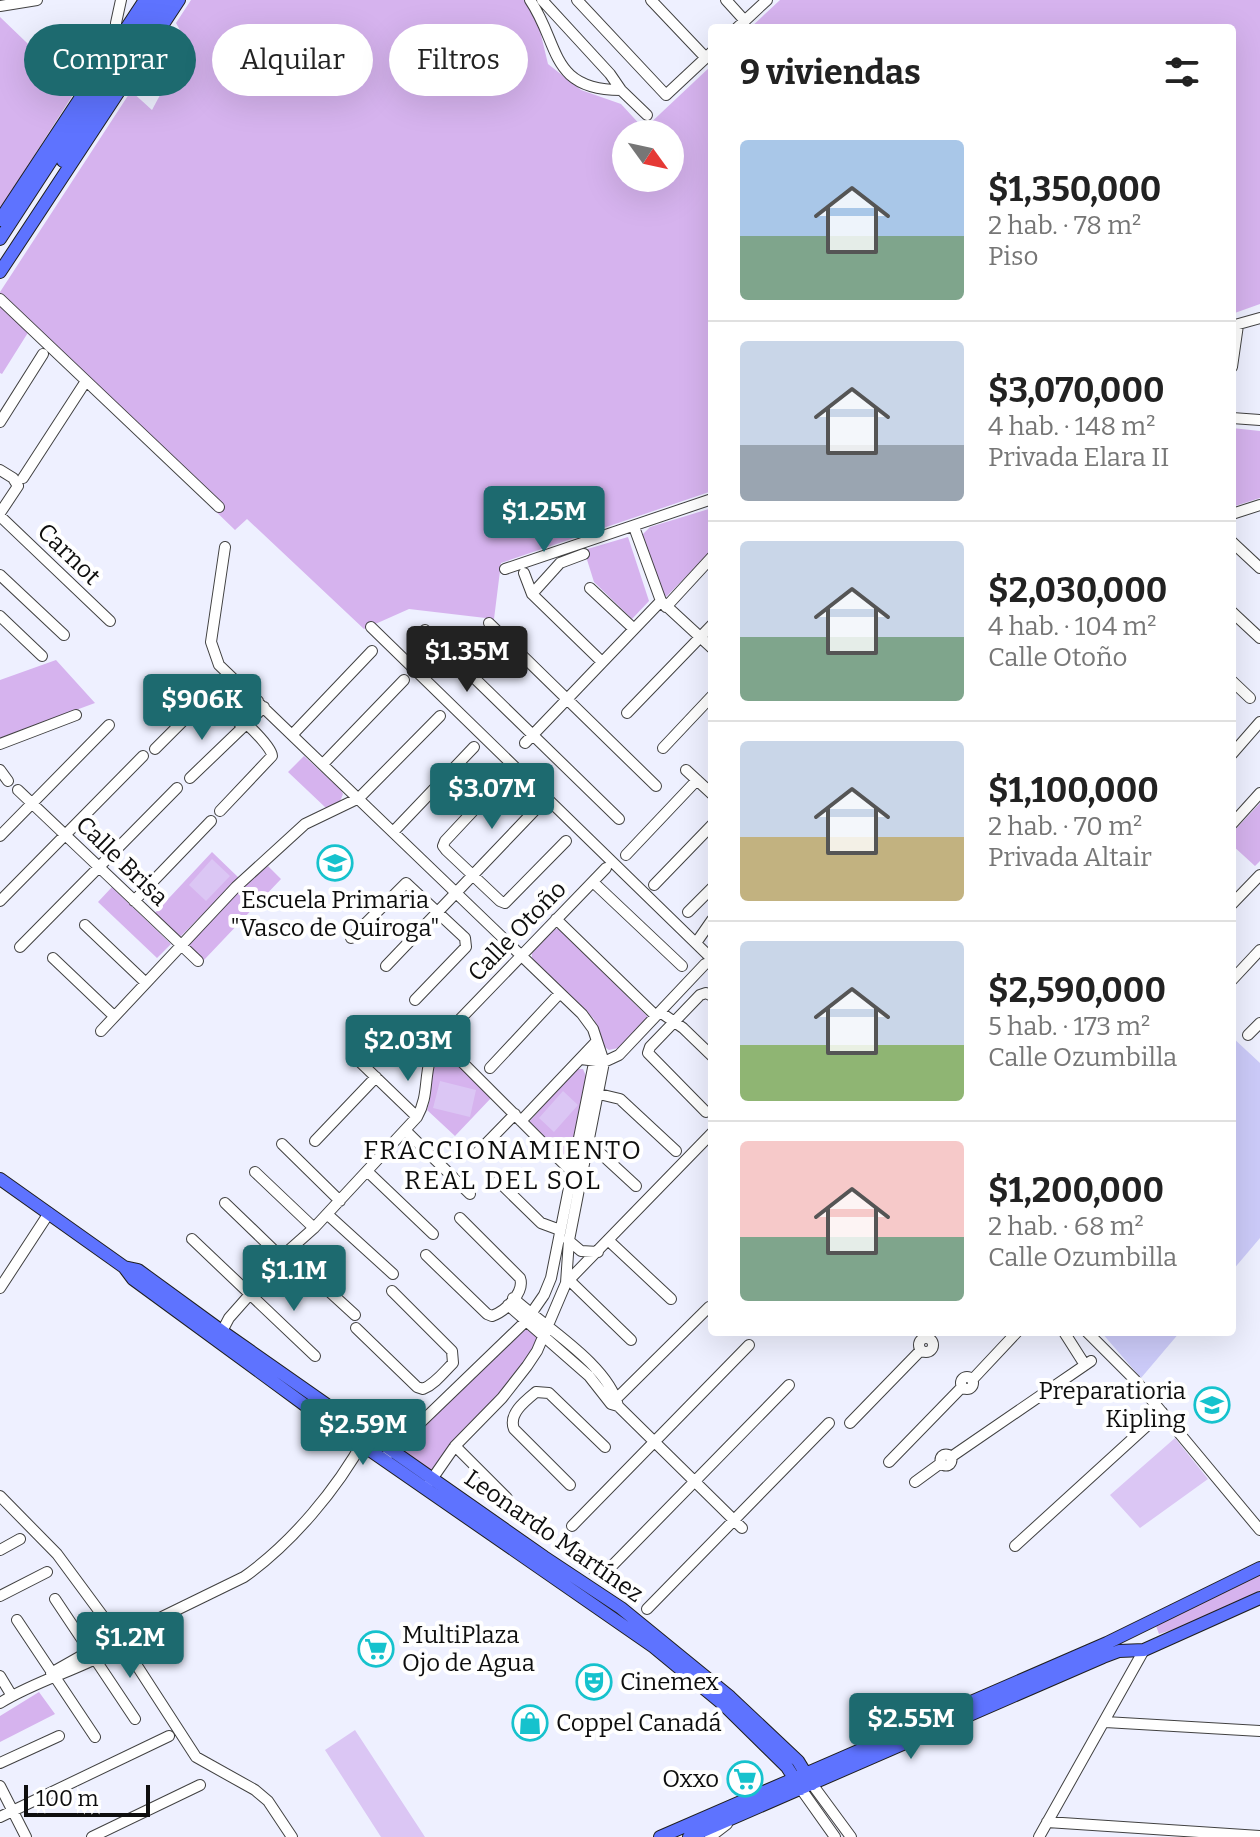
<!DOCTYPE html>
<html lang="es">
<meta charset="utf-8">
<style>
:root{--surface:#fff;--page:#f6f6f6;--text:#222;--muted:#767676;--line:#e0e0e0;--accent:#1d6a6f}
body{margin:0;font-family:Bitter,serif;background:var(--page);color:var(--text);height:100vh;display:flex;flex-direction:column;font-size:30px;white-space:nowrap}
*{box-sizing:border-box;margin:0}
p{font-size:26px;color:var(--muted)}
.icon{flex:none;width:44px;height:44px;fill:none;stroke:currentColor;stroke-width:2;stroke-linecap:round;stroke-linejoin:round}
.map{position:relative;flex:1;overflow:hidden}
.drawer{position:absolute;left:708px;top:24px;width:528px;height:1312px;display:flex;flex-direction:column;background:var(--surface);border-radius:8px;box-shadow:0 8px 32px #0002}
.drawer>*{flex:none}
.hud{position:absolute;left:24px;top:24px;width:564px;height:72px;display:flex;gap:16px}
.needle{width:52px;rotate:123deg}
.controls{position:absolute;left:612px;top:120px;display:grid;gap:16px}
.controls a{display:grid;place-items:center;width:72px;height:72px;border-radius:50%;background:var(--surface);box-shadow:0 8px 32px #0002;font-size:40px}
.scale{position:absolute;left:24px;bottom:20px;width:126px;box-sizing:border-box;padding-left:8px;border:4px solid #0e0e0e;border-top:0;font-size:22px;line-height:28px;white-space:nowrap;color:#0e0e0e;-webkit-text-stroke:6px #fff;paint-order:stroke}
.price{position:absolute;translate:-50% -68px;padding:0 18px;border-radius:8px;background:var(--accent);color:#fff;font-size:26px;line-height:52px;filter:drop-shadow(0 2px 4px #0008)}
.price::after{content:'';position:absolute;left:50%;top:48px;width:24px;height:18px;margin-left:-12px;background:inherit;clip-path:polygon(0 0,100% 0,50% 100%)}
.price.active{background:#222;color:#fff}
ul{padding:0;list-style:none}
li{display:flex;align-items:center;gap:24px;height:200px;padding:0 32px}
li+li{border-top:2px solid var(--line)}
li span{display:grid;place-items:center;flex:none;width:224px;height:160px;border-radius:8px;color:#555}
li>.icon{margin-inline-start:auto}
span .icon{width:96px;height:96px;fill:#fffc;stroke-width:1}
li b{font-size:34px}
h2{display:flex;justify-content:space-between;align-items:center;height:96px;padding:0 32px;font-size:34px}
.tag{padding:0 28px;border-radius:36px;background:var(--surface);box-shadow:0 8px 32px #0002;font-size:28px;line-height:72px}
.tag.active{background:var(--accent);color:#fff}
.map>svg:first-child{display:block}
</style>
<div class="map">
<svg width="1260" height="1837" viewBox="0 0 1260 1837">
<rect width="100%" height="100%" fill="#eef0ff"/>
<path fill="#cccbf9" d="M1232,1037l28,26v175l-28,33z
M1101,1332h79l-39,46z"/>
<path fill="#d6b3ee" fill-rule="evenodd" d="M191,0h333l12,14 12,50 33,26 40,14 23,25 68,-64v426l-211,72 -7,56 -85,-10 -45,20 -117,-110 -12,11 -206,-199 -27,43 -2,-1v-81l131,-201 21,19 21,-39 -10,-13 2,-10 16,-16 -5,-9zM626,134h44v44h-44z
M780,0h480v304l-28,10v-286h-482z
M0,17l76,73 -76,119z
M1232,428l28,3v67l-28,9z
M712,508v42l-47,48 -22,-57v-7l7,-7z
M628,537l21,64 -17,18 -38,-37 -10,-32z
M56,660l39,43 -95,35v-58z
M304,756l37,34 2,4 -4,10 -13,4 -38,-36z
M1260,803v58l-5,5 -23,-21v-12z
M212,852l27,26 -59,59 -25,-24z
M268,866l13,13 -77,81 -16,-14 50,-55z
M112,887l59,57 -14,14 -59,-56z
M555,929h4l89,88 -30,31 -9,2 -6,-4 -9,-27 -62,-61v-5z
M445,1053l4,1 43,43 -37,39 -28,-26c6,-17 3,-36 9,-52z
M576,1069h7l3,7 -15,83 -3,1 -39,-38z
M527,1326l11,9c-13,45 -75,96 -105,134l-5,1 -27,-20 1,-5z
M1260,1570v22l-66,31 -35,11 -4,-11z
M39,1692l16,22 -55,28v-26z"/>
<path fill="#dbc6f4" d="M212,859l18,17 -24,25 -17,-16z
M440,1081l36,9 -6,27 -37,-9z
M563,1091l15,14 -24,27 -15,-14z
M1175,1438l33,41 -68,49 -30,-33z
M355,1730l70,107h-44l-56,-87z"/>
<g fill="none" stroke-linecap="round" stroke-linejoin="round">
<defs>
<path id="minor" d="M530,0c30,44 19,90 91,90
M542,0l68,74 11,16 26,25
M577,0l89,95 46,-43
M651,0l55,58
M726,0l19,21
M0,6l37,-6
M737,28l30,-28
M116,45v-22l5,-23
M0,299l219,208
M1235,325l25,-7
M1232,367l6,-42
M1232,418l28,2
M0,422l43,-68
M0,470l13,8 5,8 -18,27
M23,478l63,-97
M1232,514l28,-9
M0,516l110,105
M634,527l27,74 51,47
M1232,542l28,26
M225,547l-14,95 8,23 363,349 11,15 11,33 -35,178 -3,43 -29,68 -10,15 -25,32 -47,48 -25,36
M505,569l207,-70
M524,573l8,21 70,68
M0,575l64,60
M590,588l44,41
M532,594l28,-31 24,-9
M666,607l46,-50
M1232,612l28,26
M0,616l42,40
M489,623l167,163
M371,627l341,332
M425,630l194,189
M1232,681l18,17
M627,713l85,-88
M239,723l19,-22
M292,735l80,-84
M525,743l136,-142
M0,744l76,-29
M663,748l49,-52
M155,749l55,-55c13,7 62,50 62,62l-52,55
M1232,754l28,-32
M323,764l81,-84
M0,770l8,11
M686,770l26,24
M190,778l74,-71
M503,779l-58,62 -2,5 3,4 54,51 5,2 61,-62
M18,790l180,171
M1232,824l28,-31
M394,831l80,-84
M0,836l109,-111
M626,855l71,-75
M593,882l89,84
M654,885l58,-60
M0,901l143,-145
M134,901l77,-80
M1232,904l28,-29
M688,912l24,-24
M556,919l100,97
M85,925l61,58
M351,938l55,-55 59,55 1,9 -51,53
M696,943l16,-23
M20,947l157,-159
M53,958l61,58
M386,966l150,-157
M1232,980l28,-30
M660,1012l23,16 29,28
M101,1031l135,-144 69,-63 54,-26 81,-82
M1248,1035l12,-12
M440,1040l132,132
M581,1059l23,3 15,-7 86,-91
M360,1062l57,55
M490,1068l70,-75
M599,1094l21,5 56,52
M706,1112l-58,-59 2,-6 50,-52 6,-2 6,3
M521,1121l75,-79
M406,1131l64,63
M315,1141l61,-64
M282,1144l58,57
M588,1146l10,5 38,35
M477,1153l38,-39
M255,1172l59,56
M368,1172l65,62
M498,1181l43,42 19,7
M225,1203l55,53
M327,1214l66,60
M192,1239l123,117
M568,1240l13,11 17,1
M608,1240l63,59
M285,1251l70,64
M426,1255l61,59 5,2c14,-5 33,-24 28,-38l-60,-60
M569,1280l62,60
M566,1283l146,-150
M0,1288l49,-75
M513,1298c30,28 96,67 105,108
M508,1305l81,71 22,28 7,2 124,122
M356,1328l61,59 6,2c12,-5 21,-17 30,-26l-1,-12 -60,-60
M1064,1332l21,33
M1087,1332l48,48 125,150
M219,1337l10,-19 31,-35 10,-16 44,-39 103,-111c15,-26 3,-50 23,-77l166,-172
M919 1345a7 7 0 1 1 14 0a7 7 0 1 1-14 0Z
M961 1383a6 6 0 1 1 12 0a6 6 0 1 1-12 0Z
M972,1380l45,-48
M612,1403l97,-96
M850,1423l71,-73
M455,1446l52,52
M940.5 1460a5.5 5.5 0 1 1 11 0a5.5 5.5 0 1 1-11 0Z
M387,1455l139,-134 18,-26 7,-17 46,-230
M951,1457l140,-96
M889,1462l73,-75
M915,1482l26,-19
M570,1485l-56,-56c-6,-15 11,-28 22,-37l13,1 56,54
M0,1496l57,58 62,84 77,119 59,33 13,11 24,36
M572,1526l177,-181
M1015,1546l147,-134
M0,1550l20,-11
M593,1569l10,6 186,-190
M0,1596l47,-24
M55,1599l80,120
M647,1609l182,-186
M17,1620l78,117
M51,1673l60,-34 8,-1 125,-61c48,-34 93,-88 121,-139
M0,1676l12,20
M0,1703c37,-23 79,-33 117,-55l2,-10
M1105,1722l155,9
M0,1763l59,-27
M812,1784l39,53
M0,1786l26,51
M801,1789l34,48
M0,1817l169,-81
M1047,1822l213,14
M92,1837l108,-52
M710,1837l17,-13
M1039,1837l105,-187"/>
<path id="major" d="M63,161l105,-161
M0,220l145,-220
M0,239l156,-239
M0,272l179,-272
M0,1179l124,88 9,12 176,129 345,239 69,57 64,63 14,22
M124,1267l14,3 85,62 321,225 77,51 109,89 68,64 14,23
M660,1837l447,-194 153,-75
M689,1837l414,-180 16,-6 25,-1 116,-52"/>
</defs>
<use href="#minor" stroke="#414141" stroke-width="12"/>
<use href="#major" stroke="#1f1f1f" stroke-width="14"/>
<use href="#minor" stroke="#fff" stroke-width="10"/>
<use href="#major" stroke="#5e73ff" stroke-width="12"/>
</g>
<defs>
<symbol id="school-ring" viewBox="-11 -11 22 22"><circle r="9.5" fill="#fff" stroke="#16c2cd" stroke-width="1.5"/><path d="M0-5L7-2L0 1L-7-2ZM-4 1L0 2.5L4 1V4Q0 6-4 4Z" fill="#16c2cd"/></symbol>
<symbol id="university-ring" viewBox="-11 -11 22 22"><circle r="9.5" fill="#fff" stroke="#16c2cd" stroke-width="1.5"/><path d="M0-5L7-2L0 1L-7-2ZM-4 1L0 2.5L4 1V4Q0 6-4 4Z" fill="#16c2cd"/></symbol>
<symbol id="supermarket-ring" viewBox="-11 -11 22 22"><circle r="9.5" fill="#fff" stroke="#16c2cd" stroke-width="1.5"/><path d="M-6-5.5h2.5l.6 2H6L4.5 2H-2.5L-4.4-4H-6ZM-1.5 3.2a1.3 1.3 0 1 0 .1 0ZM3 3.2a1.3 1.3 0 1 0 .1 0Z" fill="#16c2cd"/></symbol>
<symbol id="theatre-ring" viewBox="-11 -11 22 22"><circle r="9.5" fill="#fff" stroke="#16c2cd" stroke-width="1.5"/><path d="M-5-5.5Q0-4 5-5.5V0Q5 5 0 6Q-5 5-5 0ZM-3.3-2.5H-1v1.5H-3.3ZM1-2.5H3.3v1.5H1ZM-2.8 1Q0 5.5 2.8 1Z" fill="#16c2cd"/></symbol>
<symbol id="shop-ring" viewBox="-11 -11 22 22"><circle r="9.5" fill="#fff" stroke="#16c2cd" stroke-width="1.5"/><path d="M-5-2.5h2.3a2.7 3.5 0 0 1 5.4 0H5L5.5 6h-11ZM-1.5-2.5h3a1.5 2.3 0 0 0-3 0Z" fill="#16c2cd"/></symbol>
</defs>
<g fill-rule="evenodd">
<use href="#school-ring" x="315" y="843" width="40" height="40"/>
<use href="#university-ring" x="1192" y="1385" width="40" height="40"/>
<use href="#supermarket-ring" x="356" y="1629" width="40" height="40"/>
<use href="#theatre-ring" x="574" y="1662" width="40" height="40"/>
<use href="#shop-ring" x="510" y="1703" width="40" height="40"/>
<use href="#supermarket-ring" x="725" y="1759" width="40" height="40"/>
</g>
<g text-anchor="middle" stroke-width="8" stroke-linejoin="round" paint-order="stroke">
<g font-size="24" fill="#0e0e0e" stroke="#fff">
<text transform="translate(69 554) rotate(44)" y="8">Carnot</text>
<text transform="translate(122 861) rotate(44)" y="8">Calle Brisa</text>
<text transform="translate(517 931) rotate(-46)" y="8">Calle Otoño</text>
<text transform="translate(554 1536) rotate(35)" y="8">Leonardo Martínez</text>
</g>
<g font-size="24" fill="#0e0e0e" stroke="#fff" text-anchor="start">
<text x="335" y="908" text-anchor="middle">Escuela Primaria<tspan x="335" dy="28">"Vasco de Quiroga"</tspan></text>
<text x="1186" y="1399" text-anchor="end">Preparatioria<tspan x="1186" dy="28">Kipling</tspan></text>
<text x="402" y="1643">MultiPlaza<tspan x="402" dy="28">Ojo de Agua</tspan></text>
<text x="620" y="1690">Cinemex</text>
<text x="556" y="1731">Coppel Canadá</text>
<text x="719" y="1787" text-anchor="end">Oxxo</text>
</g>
<g font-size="26" letter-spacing="2" fill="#0e0e0e" stroke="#fff">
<text x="503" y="1159">FRACCIONAMIENTO<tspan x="503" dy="30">REAL DEL SOL</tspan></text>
</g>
</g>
</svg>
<div class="controls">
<a><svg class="needle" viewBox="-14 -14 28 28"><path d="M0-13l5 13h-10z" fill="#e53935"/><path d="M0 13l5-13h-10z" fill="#767676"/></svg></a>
</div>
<div class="scale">100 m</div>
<b class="price" style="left:544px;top:554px">$1.25M</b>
<b class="price active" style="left:467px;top:694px">$1.35M</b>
<b class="price" style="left:202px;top:742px">$906K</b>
<b class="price" style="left:492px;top:831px">$3.07M</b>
<b class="price" style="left:408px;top:1083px">$2.03M</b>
<b class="price" style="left:294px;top:1313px">$1.1M</b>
<b class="price" style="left:363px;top:1467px">$2.59M</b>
<b class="price" style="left:130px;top:1680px">$1.2M</b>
<b class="price" style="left:911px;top:1761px">$2.55M</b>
<div class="hud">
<a class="tag active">Comprar</a>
<a class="tag">Alquilar</a>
<a class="tag">Filtros</a>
</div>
<section class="drawer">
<h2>9 viviendas<svg class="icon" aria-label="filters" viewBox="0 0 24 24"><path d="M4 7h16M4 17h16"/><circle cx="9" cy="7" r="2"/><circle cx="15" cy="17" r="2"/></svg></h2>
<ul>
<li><span style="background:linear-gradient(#a9c7e8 60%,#7fa58c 0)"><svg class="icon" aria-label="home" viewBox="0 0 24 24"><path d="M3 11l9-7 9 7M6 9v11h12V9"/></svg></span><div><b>$1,350,000</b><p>2 hab. · 78 m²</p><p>Piso</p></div></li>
<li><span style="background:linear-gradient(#c9d6e8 65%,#9aa5b1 0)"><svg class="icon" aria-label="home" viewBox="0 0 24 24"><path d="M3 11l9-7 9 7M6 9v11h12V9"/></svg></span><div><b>$3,070,000</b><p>4 hab. · 148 m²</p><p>Privada Elara II</p></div></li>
<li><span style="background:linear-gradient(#c9d6e8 60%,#7fa58c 0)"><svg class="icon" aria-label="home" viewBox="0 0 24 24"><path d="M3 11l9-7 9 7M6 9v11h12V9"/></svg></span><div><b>$2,030,000</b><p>4 hab. · 104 m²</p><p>Calle Otoño</p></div></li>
<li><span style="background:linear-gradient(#c9d6e8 60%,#c2b280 0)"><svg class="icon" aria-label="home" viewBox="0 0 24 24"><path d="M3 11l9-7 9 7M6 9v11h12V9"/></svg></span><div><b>$1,100,000</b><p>2 hab. · 70 m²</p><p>Privada Altair</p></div></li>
<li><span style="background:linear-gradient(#c9d6e8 65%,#8fb573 0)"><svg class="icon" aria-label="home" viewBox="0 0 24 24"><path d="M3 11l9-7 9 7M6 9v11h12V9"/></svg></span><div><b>$2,590,000</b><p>5 hab. · 173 m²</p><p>Calle Ozumbilla</p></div></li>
<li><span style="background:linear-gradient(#f6c9c9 60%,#7fa58c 0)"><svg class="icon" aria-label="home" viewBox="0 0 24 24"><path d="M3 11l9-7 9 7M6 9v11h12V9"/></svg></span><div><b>$1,200,000</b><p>2 hab. · 68 m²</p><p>Calle Ozumbilla</p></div></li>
</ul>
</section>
</div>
